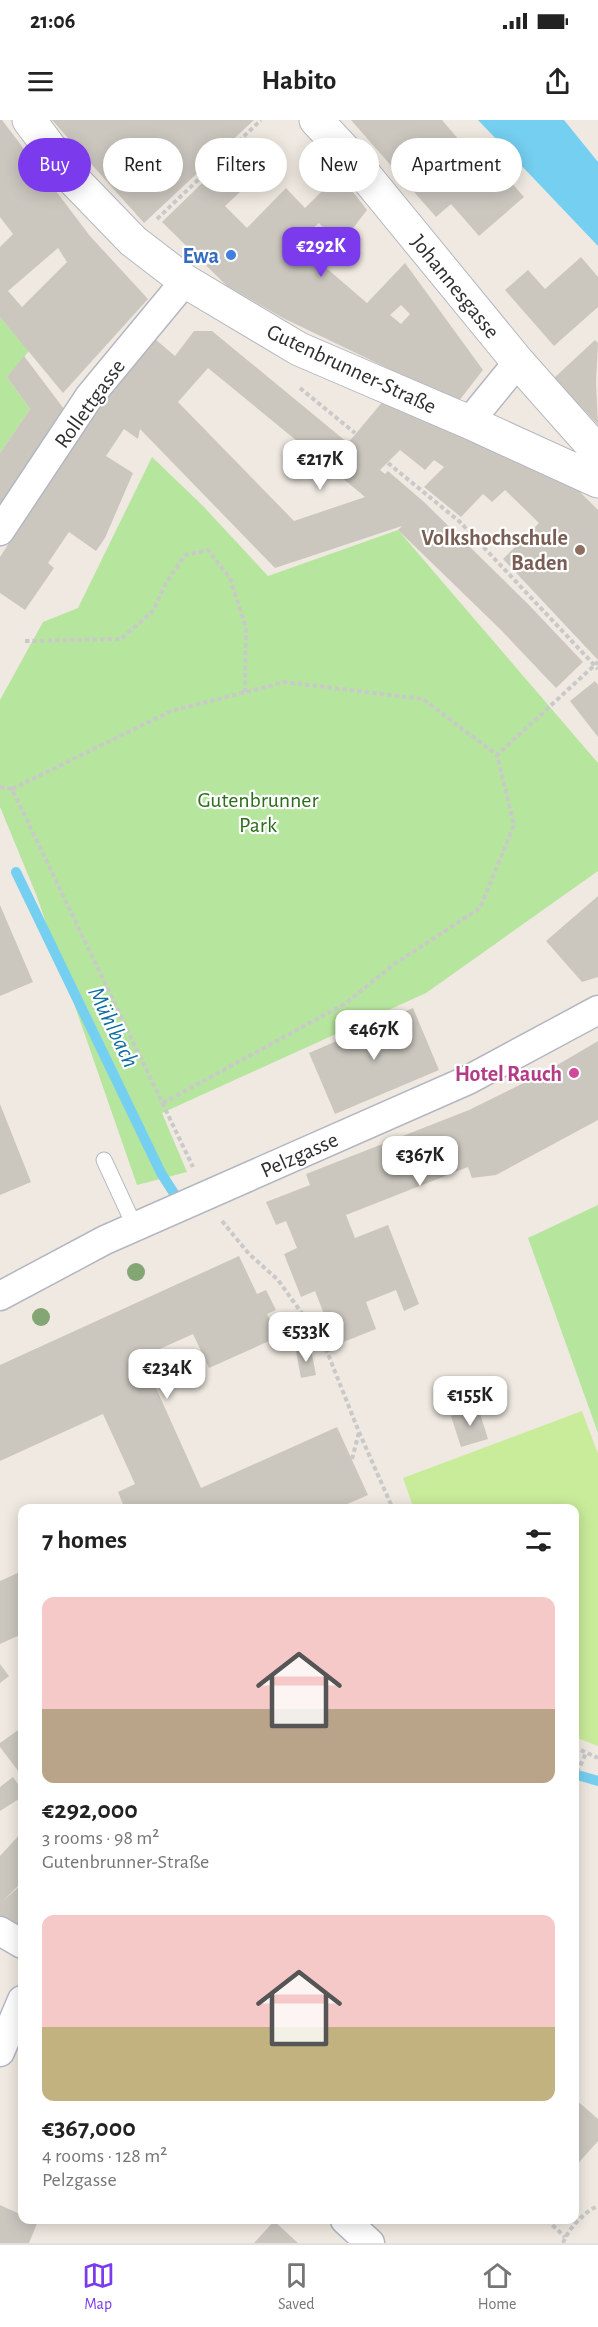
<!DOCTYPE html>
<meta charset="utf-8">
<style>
:root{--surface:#fff;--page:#f6f6f6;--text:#222;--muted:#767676;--line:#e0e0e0;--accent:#7c3aed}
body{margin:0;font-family:"Alegreya Sans",sans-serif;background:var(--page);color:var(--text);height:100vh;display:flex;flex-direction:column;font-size:22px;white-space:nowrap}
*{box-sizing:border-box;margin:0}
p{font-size:20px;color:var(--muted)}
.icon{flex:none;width:33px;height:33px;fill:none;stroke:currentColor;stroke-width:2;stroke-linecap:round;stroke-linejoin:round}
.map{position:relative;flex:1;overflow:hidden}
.sheet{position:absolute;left:18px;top:1384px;width:561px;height:720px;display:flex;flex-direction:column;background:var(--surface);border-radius:12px;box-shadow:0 3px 15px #0003}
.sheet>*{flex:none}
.banner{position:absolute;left:18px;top:18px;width:562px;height:54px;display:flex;gap:12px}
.price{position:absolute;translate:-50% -51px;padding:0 14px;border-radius:12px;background:#fff;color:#222;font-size:20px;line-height:39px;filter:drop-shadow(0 2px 3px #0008)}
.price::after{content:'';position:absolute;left:50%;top:36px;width:18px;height:14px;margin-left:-9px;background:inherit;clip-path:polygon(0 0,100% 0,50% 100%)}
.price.on{background:var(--accent);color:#fff}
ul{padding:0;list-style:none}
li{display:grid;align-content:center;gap:12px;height:318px;padding:0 24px}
li span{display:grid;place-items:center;height:186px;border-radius:12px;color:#555}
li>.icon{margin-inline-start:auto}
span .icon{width:108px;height:108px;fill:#fffc;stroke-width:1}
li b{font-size:26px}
h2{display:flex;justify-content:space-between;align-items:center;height:72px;padding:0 24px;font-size:26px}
.pill{padding:0 21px;border-radius:27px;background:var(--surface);box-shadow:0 3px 15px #0003;font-size:21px;line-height:54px}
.pill.on{background:var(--accent);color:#fff}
.status{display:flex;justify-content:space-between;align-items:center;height:42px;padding:0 30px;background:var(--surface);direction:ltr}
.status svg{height:16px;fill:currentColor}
header{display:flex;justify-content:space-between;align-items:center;height:78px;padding:0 24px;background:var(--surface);font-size:27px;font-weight:700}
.tabs{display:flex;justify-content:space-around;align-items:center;height:84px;border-top:2px solid var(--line);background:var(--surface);font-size:16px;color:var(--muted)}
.tabs a{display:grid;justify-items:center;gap:3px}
.tabs .on{color:var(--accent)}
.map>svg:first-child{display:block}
</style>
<div class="status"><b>21:06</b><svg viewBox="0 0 49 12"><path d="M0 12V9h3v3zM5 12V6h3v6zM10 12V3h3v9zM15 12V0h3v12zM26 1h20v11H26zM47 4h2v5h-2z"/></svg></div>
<header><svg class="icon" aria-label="menu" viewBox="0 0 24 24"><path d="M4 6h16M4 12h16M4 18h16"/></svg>Habito<svg class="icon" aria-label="share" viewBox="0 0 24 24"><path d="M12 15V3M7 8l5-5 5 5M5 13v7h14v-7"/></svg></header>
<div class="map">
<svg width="598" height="2123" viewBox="0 0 598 2123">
<rect width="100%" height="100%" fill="#efe9e1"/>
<path fill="#b6e59e" d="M0,197l29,34 -22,26 23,32 -30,44z
M152,337l51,49 65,70 130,-46 200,233v108l-172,122 -264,120 25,59 -50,13 -101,-291 -36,-87v-107l43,-78 35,-14z
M598,1085v228l-70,-195z"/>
<path fill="#c9ec9a" d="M582,1291l16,43v292l-23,-9 -1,-228h-160l-11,-31z"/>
<path fill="#75cff0" d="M478,0h86l34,42v84z"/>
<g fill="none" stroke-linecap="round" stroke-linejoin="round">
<path stroke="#75cff0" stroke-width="10" d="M16,752l145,301 16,25
M574,1654l24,7"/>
</g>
<path fill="#cbc7bf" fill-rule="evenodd" d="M0,0h2l88,116 58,63 -85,94 -63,-76v-70l13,-13 -13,-17zM58,128l9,14 -45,45 -14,-16z
M52,0h202l-110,103z
M351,0h91l23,27 9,-7 50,57 -45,39 -28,-32 -15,13z
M232,34l23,24 -30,28 22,22 39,-40 19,20 34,-34 28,36 -43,56 43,37 38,-40 78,107 -25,32 -175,-84 -56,-32 -65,-64zM319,103l11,12 -27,30 -18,-12zM401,185l9,9 -9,10 -11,-9z
M581,137l17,20v30l-44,39 -49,-56 23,-20 17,19z
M194,211h18l136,112 36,-43 185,81 29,29v150l-95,-101 36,-36 -7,-7 -27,-26 -13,12 -9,-8 -22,23 -37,-30 20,-20 -10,-7 -9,10 -25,-20 -20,20 5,4 3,-3 36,31 104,102 55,58 -27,26 -55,-58 -103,-100 4,-4 -127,42 -135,-139 -2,10 -14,-10 -18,27 27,17 -28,65 -9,13 -27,-19 -21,31 6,5 -29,42 -25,-17v-36l68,-104 40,-56 47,-58 20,17zM208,248l150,123 7,6 -71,24 -116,-119z
M595,220l3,3 -2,39 2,43 -44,-47z
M24,236l43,57 -67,96v-56l30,-44 -23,-32z
M595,561l3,4v52l-28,-36z
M598,776v81l-16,5 -36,-41z
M0,785l33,77 -33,14z
M413,888l26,62 -104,44 -26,-61z
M598,921v79l-102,55 -24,3 -4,-11 -122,48 9,23 33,-13 31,79 -15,7 -8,-21 -30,12 10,27 -40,16 -21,-54 -14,6 -17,-43 13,-6 -11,-27 -10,4 -10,-23 44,-17 -4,-11 163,-64 73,-36z
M0,984l31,78 -31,13z
M239,1136l18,38 9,-4 10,20 -9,4 11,23 -69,31 -16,-34 -51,23 59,131 136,-61 31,68 -32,14h-211l-7,-17 17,-8 -32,-70 -103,47v-96z
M311,1229l5,26 -15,3 -5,-27z
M478,1287l10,32 -27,8 -10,-31z
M22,1451v63l-22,10v-63z
M0,1544l9,12 -9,7z
M21,1608l1,41 -3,3 -19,-25v-4z
M13,1657l9,13v7l-22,14v-24z
M22,1712v50l-20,20 20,-18v48l-22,-14v-62z
M574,1978l24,21v22l-24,27z
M0,2085l22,10v5l16,1 -9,22h-29z
M274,2101l24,22h-44z"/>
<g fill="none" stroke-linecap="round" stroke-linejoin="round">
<defs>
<path id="lane" d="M104,1040l31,67"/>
<path id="street" d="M469,302l49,-60
M0,411l89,-134 96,-116
M0,1176l105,-56 363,-160 130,-70
M0,1811l22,13
M0,1932l22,-52
M345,2100l25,23"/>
<path id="secondary" d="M29,0l45,60 59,61 52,40 114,68 170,73 129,59
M316,0l30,32 172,210 80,90"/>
</defs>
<use href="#lane" stroke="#b4b7c1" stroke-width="17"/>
<use href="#street" stroke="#b4b7c1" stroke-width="31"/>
<use href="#secondary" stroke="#b4b7c1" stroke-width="35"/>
<path stroke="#c9c9c9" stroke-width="4" stroke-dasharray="4.5 3" stroke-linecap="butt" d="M157,99l104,-99
M300,268l55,45
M388,343l72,59 138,147
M25,521l96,-2 32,-28 13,-28 19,-28 23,-5 22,28 16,50 -1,64
M0,667l12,2 181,378
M12,669l159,-78 114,-29 138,17 74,56 101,-93
M163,983l183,-100 47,-38 87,-57 34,-83 -17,-70
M222,1101l27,33 29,26 46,64 35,88 34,77
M352,1339l7,-27
M574,1627l24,11
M574,1659l12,-26
M547,2100l18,17
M563,2123c5,-14 22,-32 35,-37"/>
<use href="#lane" stroke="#fff" stroke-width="15"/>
<use href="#street" stroke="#fff" stroke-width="28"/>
<use href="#secondary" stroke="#fff" stroke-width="33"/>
</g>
<g fill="#84a574">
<circle cx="136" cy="1152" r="9"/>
<circle cx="41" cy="1197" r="9"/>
</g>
<circle fill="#3f7fe0" stroke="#fff" stroke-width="2" cx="231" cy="135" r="6"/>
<circle fill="#8d6e63" stroke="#fff" stroke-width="2" cx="580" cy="430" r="6"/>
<circle fill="#d1479c" stroke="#fff" stroke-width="2" cx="574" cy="953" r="6"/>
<g text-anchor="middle" stroke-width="4.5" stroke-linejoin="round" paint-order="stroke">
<g font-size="22" font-weight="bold" fill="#366cbe" stroke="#fff" text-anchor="end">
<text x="219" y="143">Ewa</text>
</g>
<g font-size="22" fill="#2e2e2e" stroke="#fff">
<text transform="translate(456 166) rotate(51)" y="8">Johannesgasse</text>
<text transform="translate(352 248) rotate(25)" y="8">Gutenbrunner-Straße</text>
<text transform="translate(89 283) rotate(-54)" y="8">Rollettgasse</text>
<text transform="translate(299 1034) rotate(-24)" y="8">Pelzgasse</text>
</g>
<g font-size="22" font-weight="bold" fill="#785e54" stroke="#fff" text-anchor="end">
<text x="568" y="425">Volkshochschule<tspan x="568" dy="25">Baden</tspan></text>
</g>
<g font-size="22" fill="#2c6e1b" stroke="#fff">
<text x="258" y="687">Gutenbrunner<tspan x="258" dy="25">Park</tspan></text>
</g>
<g font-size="22" font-weight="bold" fill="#b23c85" stroke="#fff" text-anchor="end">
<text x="562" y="961">Hotel Rauch</text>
</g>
<g font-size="24" font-style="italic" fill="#0d6fa3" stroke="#fff">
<text transform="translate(114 907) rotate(64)" y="8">Mühlbach</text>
</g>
</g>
</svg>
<b class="price on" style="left:321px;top:158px">€292K</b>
<b class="price" style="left:320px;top:371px">€217K</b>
<b class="price" style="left:374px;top:941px">€467K</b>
<b class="price" style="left:420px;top:1067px">€367K</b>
<b class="price" style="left:306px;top:1243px">€533K</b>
<b class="price" style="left:167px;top:1280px">€234K</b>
<b class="price" style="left:470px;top:1307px">€155K</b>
<div class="banner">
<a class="pill on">Buy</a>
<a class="pill">Rent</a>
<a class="pill">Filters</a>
<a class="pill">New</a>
<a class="pill">Apartment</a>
</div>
<section class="sheet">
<h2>7 homes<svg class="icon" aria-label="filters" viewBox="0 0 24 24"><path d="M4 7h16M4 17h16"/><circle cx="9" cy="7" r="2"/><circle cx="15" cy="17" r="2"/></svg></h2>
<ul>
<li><span style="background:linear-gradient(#f6c9c9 60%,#b9a48a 0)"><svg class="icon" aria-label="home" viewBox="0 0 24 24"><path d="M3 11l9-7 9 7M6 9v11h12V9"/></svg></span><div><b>€292,000</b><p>3 rooms · 98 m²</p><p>Gutenbrunner-Straße</p></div></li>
<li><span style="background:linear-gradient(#f6c9c9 60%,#c2b280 0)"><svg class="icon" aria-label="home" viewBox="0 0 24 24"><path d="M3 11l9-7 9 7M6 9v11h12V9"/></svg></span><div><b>€367,000</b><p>4 rooms · 128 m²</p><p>Pelzgasse</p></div></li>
</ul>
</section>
</div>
<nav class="tabs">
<a class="on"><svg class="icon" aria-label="map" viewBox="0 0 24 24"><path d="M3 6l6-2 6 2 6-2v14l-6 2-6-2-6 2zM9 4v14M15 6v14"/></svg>Map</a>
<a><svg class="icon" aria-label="saved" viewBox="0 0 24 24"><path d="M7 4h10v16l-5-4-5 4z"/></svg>Saved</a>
<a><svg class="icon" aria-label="home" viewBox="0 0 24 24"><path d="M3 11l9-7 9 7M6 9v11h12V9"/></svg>Home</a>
</nav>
